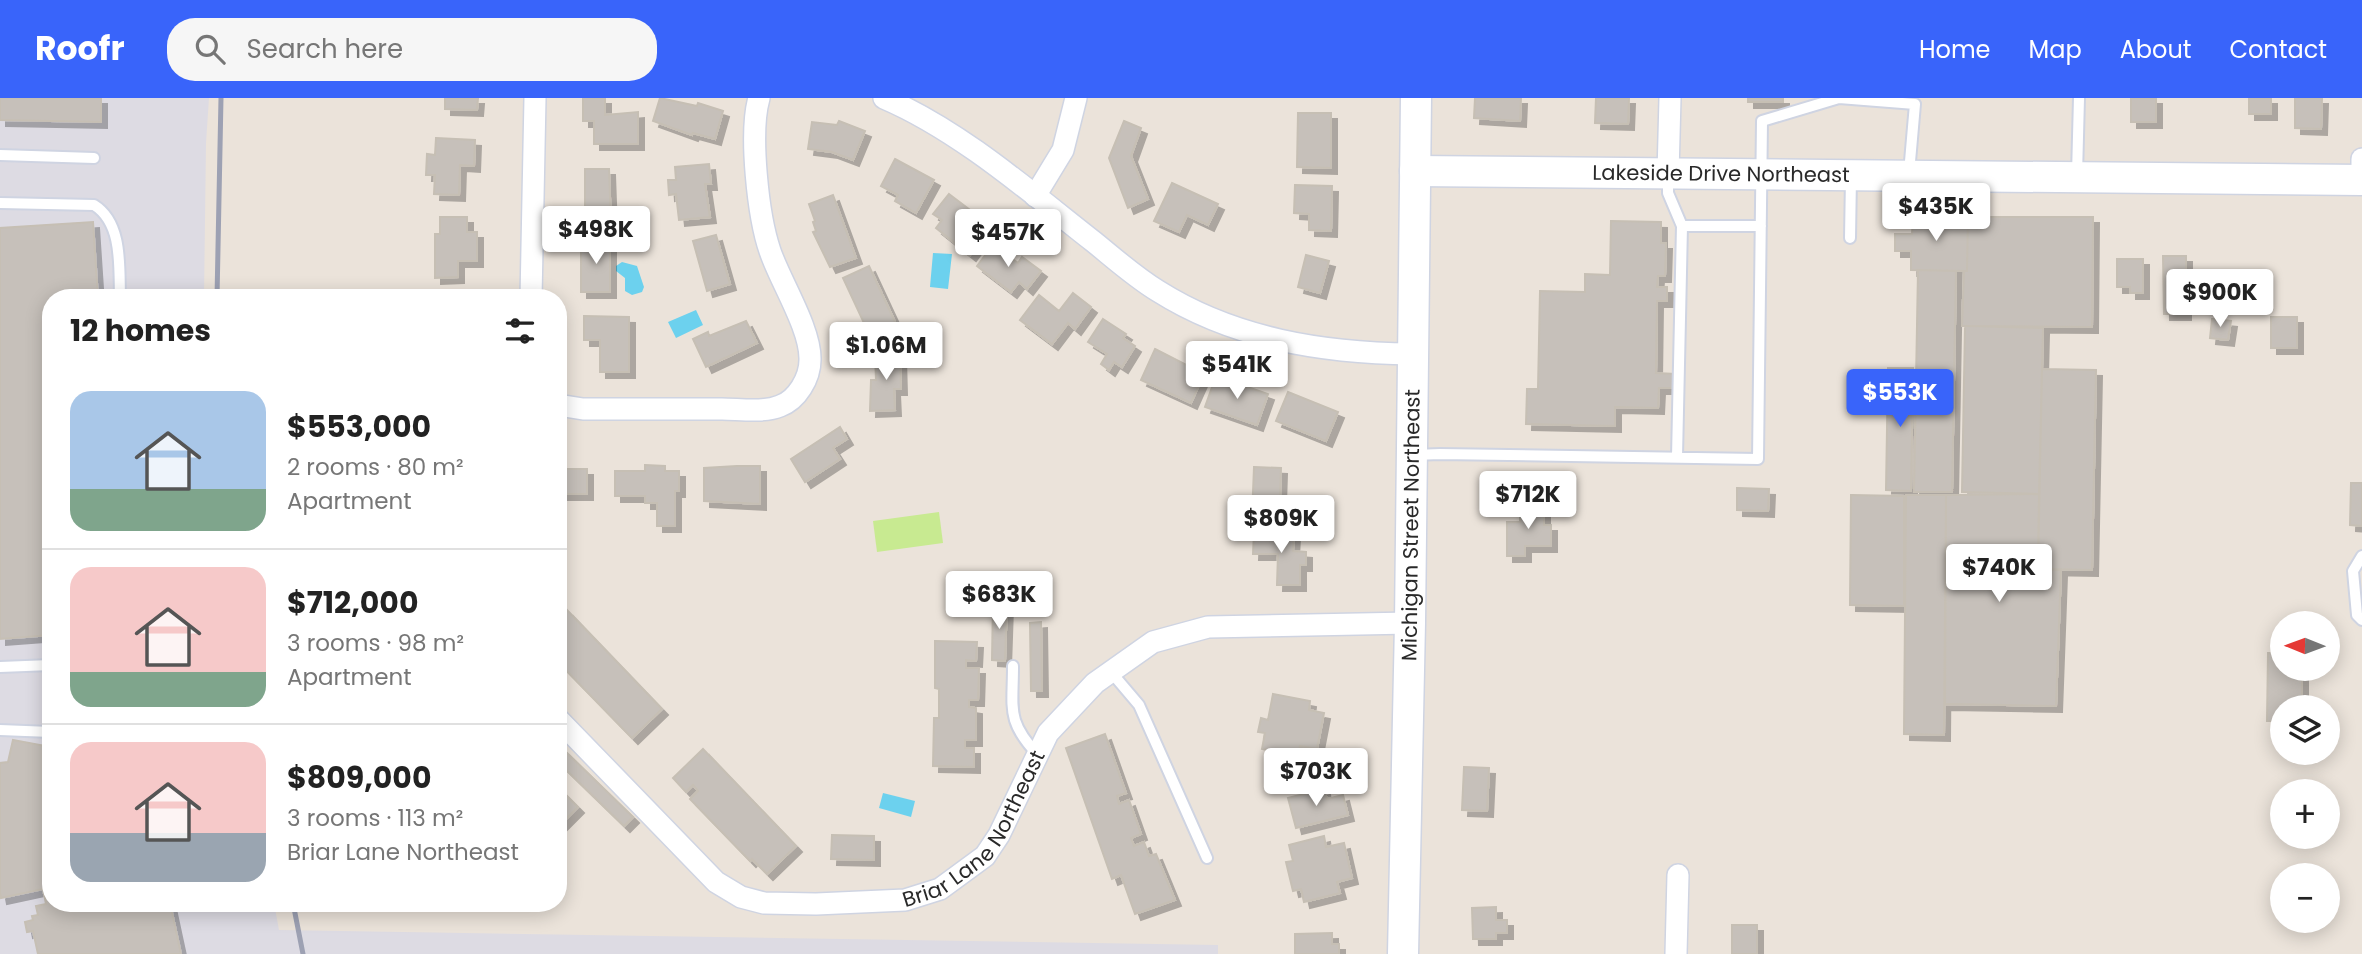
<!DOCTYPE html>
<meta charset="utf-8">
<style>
:root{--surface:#fff;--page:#f6f6f6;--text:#222;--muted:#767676;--line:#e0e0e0;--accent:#3964fa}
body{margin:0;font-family:Poppins,sans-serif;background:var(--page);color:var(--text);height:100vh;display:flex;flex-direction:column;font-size:26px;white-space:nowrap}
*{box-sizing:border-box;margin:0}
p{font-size:23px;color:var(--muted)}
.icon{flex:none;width:38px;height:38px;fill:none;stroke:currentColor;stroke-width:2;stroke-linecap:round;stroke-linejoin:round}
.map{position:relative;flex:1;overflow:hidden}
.sheet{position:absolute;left:42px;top:191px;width:525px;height:623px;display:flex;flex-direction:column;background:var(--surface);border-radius:28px;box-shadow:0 4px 18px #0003}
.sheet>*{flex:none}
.needle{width:46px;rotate:271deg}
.fabs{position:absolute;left:2270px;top:513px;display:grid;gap:14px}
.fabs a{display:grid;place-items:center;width:70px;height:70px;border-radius:50%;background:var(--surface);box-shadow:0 4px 18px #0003;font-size:35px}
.price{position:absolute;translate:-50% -60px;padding:0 16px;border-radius:7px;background:#fff;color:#222;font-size:23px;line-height:46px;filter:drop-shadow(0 2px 4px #0008)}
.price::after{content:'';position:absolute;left:50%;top:42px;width:21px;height:16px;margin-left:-10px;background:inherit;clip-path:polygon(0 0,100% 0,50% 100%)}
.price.selected{background:var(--accent);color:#fff}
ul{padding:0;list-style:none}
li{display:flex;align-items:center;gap:21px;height:175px;padding:0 28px}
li+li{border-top:2px solid var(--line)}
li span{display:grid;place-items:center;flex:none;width:196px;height:140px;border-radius:21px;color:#555}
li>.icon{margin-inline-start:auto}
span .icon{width:84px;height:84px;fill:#fffc;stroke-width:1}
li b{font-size:30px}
h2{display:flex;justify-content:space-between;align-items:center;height:84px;padding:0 28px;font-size:30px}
header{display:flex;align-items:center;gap:42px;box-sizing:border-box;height:98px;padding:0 35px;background:var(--accent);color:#fff}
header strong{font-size:33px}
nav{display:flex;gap:38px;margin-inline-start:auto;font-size:24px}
.search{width:490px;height:63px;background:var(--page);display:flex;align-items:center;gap:18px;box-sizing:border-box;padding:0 24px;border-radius:28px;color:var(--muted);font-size:26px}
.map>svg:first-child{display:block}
</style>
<header>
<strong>Roofr</strong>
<div class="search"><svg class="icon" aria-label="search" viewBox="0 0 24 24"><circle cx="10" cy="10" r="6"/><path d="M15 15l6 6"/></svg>Search here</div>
<nav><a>Home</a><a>Map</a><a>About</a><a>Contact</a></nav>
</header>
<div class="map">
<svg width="2362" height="856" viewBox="0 0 2362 856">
<defs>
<filter id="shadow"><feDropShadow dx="6" dy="6" stdDeviation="0" flood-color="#0004"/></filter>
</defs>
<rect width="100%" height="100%" fill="#ebe3da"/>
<path fill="#dddbe3" d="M0,0h209l-3,45 -2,154 -153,1v605h223l5,27 939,15v9h-1218z"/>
<path fill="#c8ea91" d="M939,414l4,31 -66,9 -4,-31z"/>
<path fill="#6cd1ee" d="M933,155l19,1 -4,35 -18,-2z
M622,164l15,4 7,21 -2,5 -10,3 -7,-4v-13l-9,-7v-5z
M696,212l7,15 -27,13 -8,-16z
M883,695l32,8 -4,16 -32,-9z"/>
<path fill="#c6c0ba" stroke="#c6bfb4" stroke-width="2" filter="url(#shadow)" d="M0,0h101v24l-101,-2z
M445,0h33l-1,12 -32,-1z
M583,0h22v17l33,-3v32h-44v-23h-11z
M660,0l37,8 1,-3 25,8 -8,28 -22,-6 -1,2 -39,-14z
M1475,0h46l-1,23 -46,-3z
M1596,0h33l-1,26 -33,-1z
M1748,0h35v4h-35z
M2131,0h25v24h-25z
M2249,0h22v16h-22z
M2295,0h27l-1,31 -26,-1z
M1298,15h33v55l-34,-1z
M839,23l26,10 -12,29 -21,-8 -24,-3 4,-27 25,3z
M1124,23l17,7 -10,28 17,43 -20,9 -19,-50z
M436,40l39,2 -1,26 -14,-1 -1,30 -25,-1 1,-19h-9l1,-21 8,1z
M895,61l39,21 -18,33 -21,-12 3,-6 -17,-9z
M709,66l2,20h-6l5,33 -31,3 -3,-26 -7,1 -1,-15h8l-1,-13z
M585,71h24l2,56h-26z
M1172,85l46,21 -10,21 -21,-10 -8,17 -25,-11z
M1295,87l37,1 -1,45 -22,-1v-16l-15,-1z
M949,96l29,22 -4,6 13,10 -17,23 -34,-27 6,-8 -9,-6z
M833,97l23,63 -26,9 -17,-35 3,-1 -3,-9 2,-1 -6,-17z
M1913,118l55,1 -1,54 -56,-1v-19h-16v-17h17z
M440,119h27v15h10v29h-19v16l-23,1v-44h5z
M1968,119h125l-1,110 -130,-1 2,-55h3z
M1611,123l50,1v21h5l-1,33h-7l-1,11h10v14h-10l-1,72 19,1v14h-16l-1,20 -43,-1v19l-89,-2 1,-35h11l2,-98 45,1v-18l25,1z
M93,124l5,76h-47v337l-51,4v-411z
M716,137l14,49 -23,7 -14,-50z
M581,143h29v51h-29z
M993,147l25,18 4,-6 19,14 -14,18 -8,-7 -8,10 -34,-26z
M1306,157l23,6 -9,32 -22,-6z
M2163,158h23v15h11v24h-12v19h-21z
M2117,161h26v34h-13v-6h-13z
M869,168l27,58 -26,12 -27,-58z
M1918,172l38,1 -4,221h-38z
M1073,195l18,14 -16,22 -7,-6 -16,21 -32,-24 19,-25 20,16z
M584,218l45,1v55h-29v-32h-16z
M2271,219h26v31h-26z
M1103,221l23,15 -3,4 12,8 -13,21 -8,-5 -5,8 -8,-6 6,-10 -19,-12z
M2212,221l19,2 -3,19 -18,-2z
M746,223l11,22 -51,24 -13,-28 15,-7 1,4z
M1965,228l78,2 -4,166 -77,-2z
M1155,251l49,25 -13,29 -50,-23z
M900,255l1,36h-7l1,21 -25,1 1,-31h5l-1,-26z
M1888,270h25l-2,123 -25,-1z
M2042,271l54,1 -4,200 -54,-1z
M1216,278l52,18 -11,31 -52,-18z
M1288,294l50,20 -12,29 -50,-20z
M840,329l7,12 -14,9 7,11 -35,23 -14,-23z
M645,367l20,1v5h14v20h-4v35h-18v-23h-12v-7h-30v-25h30z
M737,368h23v38l-56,-3v-33z
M1254,369l27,1 -1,30 28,1 -1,21 -55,-2z
M558,371h29v25h-29z
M2351,385h11v43l-12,-1z
M1737,390l32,1 -1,22 -31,-1z
M2039,396l-1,75 23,1 -5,136 -111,-2 1,-209z
M1851,397l53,1v110l-54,-1z
M1906,397h40l-2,240 -40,-1z
M1520,407h24v20h7v21h-26v10h-18v-34h13z
M1254,433l40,1 -1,19 13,1v13h-6v20h-23l1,-31h-25z
M993,504h14l-2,59 -13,-1z
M567,512l95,99 -30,29 -74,-76v-44z
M1041,524l1,69h-11l-1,-68z
M935,543l42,1 -1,19 -10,-1v8h13l-1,32h-9v7l7,1v32h-11v8h9v19l-41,-1 1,-48h5v-29l-4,-1z
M2268,555h14v15h20v39h-20v14h-15z
M1273,596l37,7 -1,9 15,3 -7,36 -17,-3 -2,10 -36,-7 3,-16 -7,-1 3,-14 7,2z
M1105,636l21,59 -9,3 2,8 10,-4 12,34 -10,4 3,8 10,-4 5,14 7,-2 19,46 -40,14 -14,-39 -9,4 -46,-131z
M13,642l38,7v156h119l11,51h-143l-5,-23 -6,1 -2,-10 8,-2 -1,-4 6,-1 -2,-9 10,-2 -3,-15 -42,9 -1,-5v-130l8,-1z
M563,651l70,68 -9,9 -66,-64v-9z
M703,651l93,97 -29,28 -15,-15 -2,2 -60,-62 8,-8 -5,-6 -7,7 -13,-14z
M1464,669l25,1 -2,43 -25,-1z
M558,689l20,20 -20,20z
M1324,691l3,10 16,-4 5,20 -52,13 -8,-30z
M832,737l42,1v24l-43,-1z
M1324,738l2,11 18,-4 8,35 -15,4 3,11 -36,9 -3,-13 -8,2 -7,-29 7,-1 -4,-16z
M1496,809v13h11v13h-11v6h-23l-1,-31z
M1732,827h25v29h-25z
M1332,835v11h7v10h-44v-20z"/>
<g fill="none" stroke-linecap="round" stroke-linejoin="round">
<defs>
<path id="lane" d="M0,57l94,3
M2077,77l2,-77
M1668,78v17l14,33 -5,231
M0,105l94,2c29,18 25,62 26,93
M1682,128h79
M1850,140l1,-61
M1414,357l26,-1 318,5 4,-338 77,-23 76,6 -6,69
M2362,458l-9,15 4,44 5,5
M1013,568c0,43 -7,55 25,89
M0,569l51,-2
M1111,574l28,33 68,153
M0,632l51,2"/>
<g id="street">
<path d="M884,0c75,32 146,94 210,144 21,17 41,35 64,49 76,48 165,62 254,63"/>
<path d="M1668,76l2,-76"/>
<path d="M2362,82v-21"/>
<path d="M1035,98l28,-46 13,-52"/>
<path d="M531,200l4,-200"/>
<path d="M558,307l25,4c46,0 92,0 139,0 17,0 41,4 58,-3 17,-6 30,-28 30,-46 1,-31 -30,-79 -40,-109 -12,-35 -21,-118 -11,-153"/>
<path id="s1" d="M558,621l158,163 25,15 23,6 52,1 89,-4 35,-11 45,-33 14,-21 49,-102 47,-50 58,-41 55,-15 202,-4"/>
<path d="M1676,856l2,-79"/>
</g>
<g id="secondary">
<path id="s2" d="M1415,73l947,9"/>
<path id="s3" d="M1403,856l7,-331 6,-525"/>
</g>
</defs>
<use href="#lane" stroke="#cfd4e2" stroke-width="14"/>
<use href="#street" stroke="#cfd4e2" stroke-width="24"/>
<use href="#secondary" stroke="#cfd4e2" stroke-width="33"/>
<use href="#lane" stroke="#fff" stroke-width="10"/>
<use href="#street" stroke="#fff" stroke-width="21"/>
<use href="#secondary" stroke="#fff" stroke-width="30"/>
<path stroke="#9da1b3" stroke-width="5" d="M217,200l4,-200
M293,805l10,51"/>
</g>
<g text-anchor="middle" stroke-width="7" stroke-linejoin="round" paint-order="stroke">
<g font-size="21" fill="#292929" stroke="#fff">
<text dy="7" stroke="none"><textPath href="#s2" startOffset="306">Lakeside Drive Northeast</textPath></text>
<text dy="7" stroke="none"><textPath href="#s3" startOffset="429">Michigan Street Northeast</textPath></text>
<text dy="7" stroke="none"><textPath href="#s1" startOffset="525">Briar Lane Northeast</textPath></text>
</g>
</g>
</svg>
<div class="fabs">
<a><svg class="needle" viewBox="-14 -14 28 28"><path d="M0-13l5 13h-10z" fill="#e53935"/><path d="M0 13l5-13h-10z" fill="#767676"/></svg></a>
<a><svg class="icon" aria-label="layers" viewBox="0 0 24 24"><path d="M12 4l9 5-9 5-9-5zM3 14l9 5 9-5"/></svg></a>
<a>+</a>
<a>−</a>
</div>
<b class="price" style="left:1936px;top:145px">$435K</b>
<b class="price" style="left:596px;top:168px">$498K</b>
<b class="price" style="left:1008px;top:171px">$457K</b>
<b class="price" style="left:2220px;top:231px">$900K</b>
<b class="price" style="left:886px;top:284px">$1.06M</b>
<b class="price" style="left:1237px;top:303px">$541K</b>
<b class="price selected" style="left:1900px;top:331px">$553K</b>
<b class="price" style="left:1528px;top:433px">$712K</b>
<b class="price" style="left:1281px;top:457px">$809K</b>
<b class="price" style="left:1999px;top:506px">$740K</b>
<b class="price" style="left:999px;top:533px">$683K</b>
<b class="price" style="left:1316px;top:710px">$703K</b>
<section class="sheet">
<h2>12 homes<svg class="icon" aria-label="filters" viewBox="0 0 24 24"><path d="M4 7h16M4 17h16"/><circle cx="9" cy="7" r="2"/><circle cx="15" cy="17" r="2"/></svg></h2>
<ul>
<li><span style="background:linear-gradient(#a9c7e8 70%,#7fa58c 0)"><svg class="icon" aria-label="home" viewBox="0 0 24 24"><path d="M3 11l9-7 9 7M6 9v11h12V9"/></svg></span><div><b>$553,000</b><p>2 rooms · 80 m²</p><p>Apartment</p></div></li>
<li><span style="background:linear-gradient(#f6c9c9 75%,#7fa58c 0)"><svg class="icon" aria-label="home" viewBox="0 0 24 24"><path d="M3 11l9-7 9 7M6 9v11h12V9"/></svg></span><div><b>$712,000</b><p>3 rooms · 98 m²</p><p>Apartment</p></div></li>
<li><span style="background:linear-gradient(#f6c9c9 65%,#9aa5b1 0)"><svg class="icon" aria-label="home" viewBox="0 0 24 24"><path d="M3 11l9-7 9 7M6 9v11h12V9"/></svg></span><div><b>$809,000</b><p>3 rooms · 113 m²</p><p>Briar Lane Northeast</p></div></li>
</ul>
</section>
</div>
